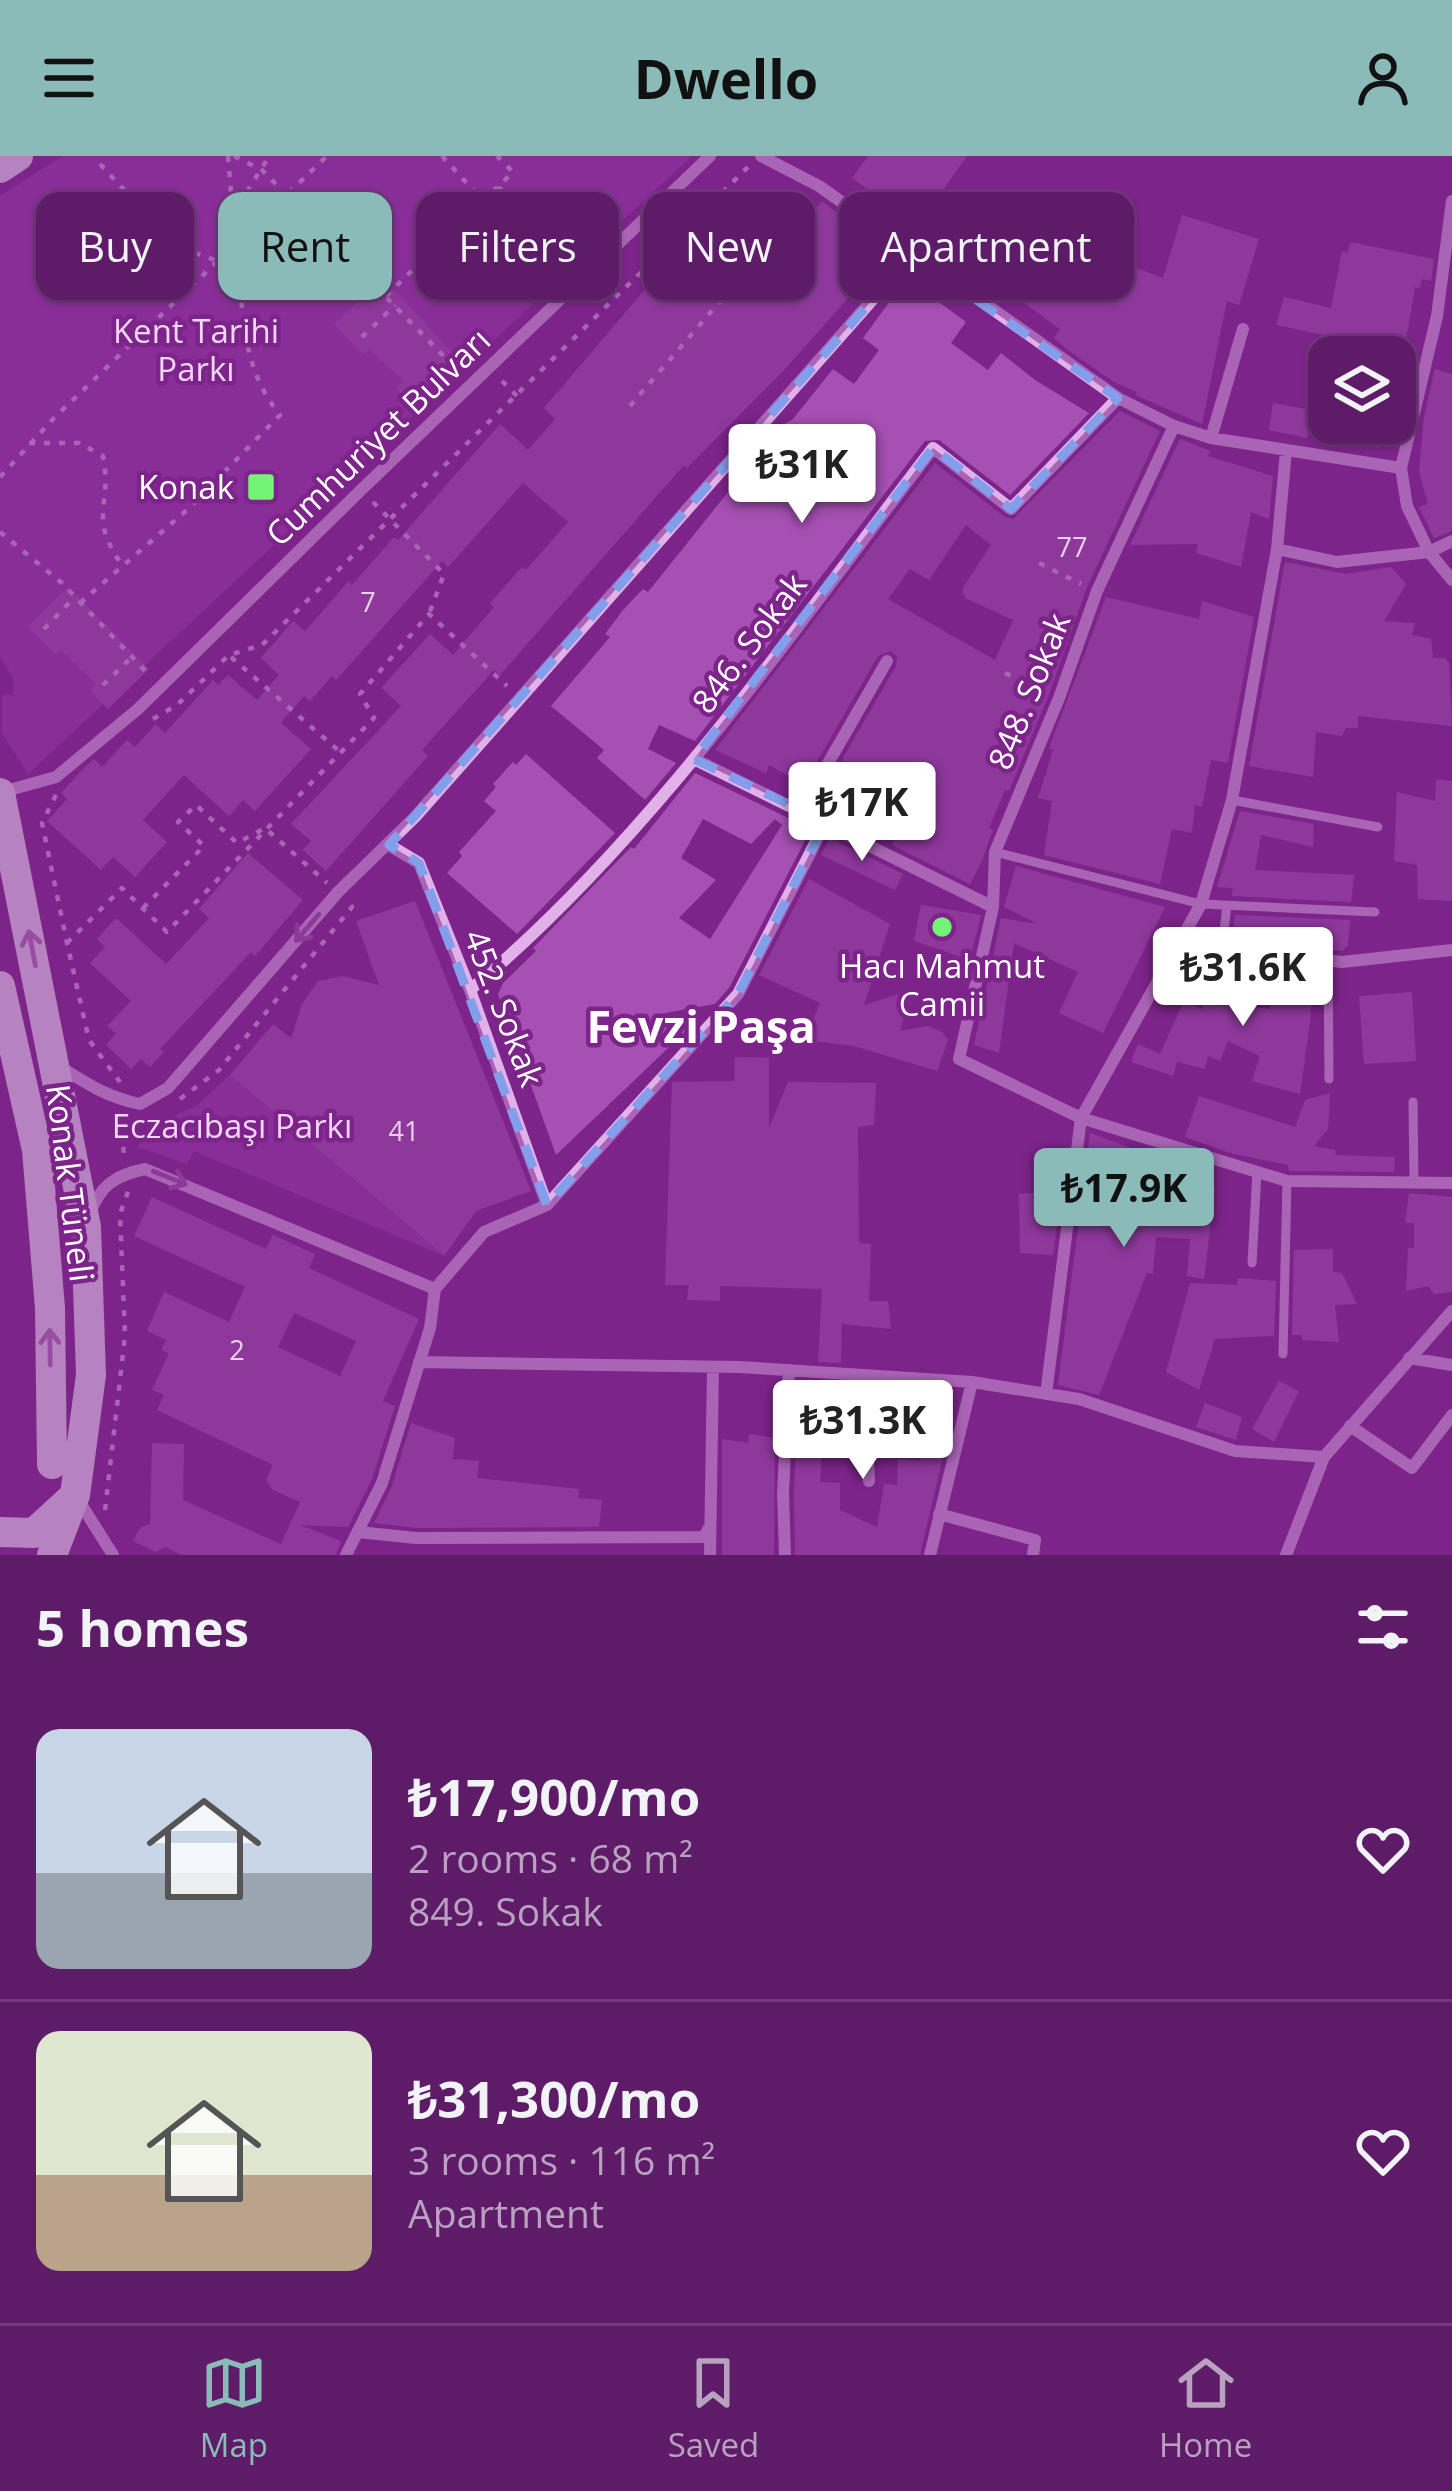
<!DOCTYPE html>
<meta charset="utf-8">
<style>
:root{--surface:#5d1b68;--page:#662871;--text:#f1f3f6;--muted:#b9a1c0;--line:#72397c;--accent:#8bbbb9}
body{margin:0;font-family:"Open Sans",sans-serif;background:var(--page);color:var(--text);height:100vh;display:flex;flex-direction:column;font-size:45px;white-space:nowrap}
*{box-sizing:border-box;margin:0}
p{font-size:39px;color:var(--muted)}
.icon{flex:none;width:66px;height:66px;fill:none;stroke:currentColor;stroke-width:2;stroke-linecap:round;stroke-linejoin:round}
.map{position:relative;height:1399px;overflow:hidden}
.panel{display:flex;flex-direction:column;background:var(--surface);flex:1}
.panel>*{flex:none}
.top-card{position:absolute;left:36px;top:36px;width:1380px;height:108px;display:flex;gap:24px}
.buttons{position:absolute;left:1308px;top:180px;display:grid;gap:24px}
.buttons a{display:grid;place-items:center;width:108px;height:108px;border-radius:24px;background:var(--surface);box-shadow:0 3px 9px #0004,0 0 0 3px var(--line);font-size:60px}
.price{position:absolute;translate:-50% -102px;padding:0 27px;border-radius:12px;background:#fff;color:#222;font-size:39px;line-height:78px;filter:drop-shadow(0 3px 6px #0008)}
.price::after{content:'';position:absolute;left:50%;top:72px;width:36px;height:27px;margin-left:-18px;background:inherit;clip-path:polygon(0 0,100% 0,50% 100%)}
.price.on{background:var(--accent);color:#111}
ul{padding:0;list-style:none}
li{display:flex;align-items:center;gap:36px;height:300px;padding:0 36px}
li+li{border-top:3px solid var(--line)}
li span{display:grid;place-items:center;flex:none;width:336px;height:240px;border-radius:24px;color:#555}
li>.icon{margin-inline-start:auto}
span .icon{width:144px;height:144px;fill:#fffc;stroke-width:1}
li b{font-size:51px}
h2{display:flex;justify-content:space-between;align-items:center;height:144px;padding:0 36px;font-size:51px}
.chip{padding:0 42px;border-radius:24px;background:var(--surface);box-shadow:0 3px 9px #0004,0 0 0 3px var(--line);font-size:42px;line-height:108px}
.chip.on{background:var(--accent);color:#111}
header{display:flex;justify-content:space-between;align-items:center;height:156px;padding:0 36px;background:var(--accent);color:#111;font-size:54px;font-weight:700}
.tabs{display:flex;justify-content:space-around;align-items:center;height:168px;border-top:3px solid var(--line);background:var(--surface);font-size:33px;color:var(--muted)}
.tabs a{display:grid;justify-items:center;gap:6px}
.tabs .on{color:var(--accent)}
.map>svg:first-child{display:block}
</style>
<header><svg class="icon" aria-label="menu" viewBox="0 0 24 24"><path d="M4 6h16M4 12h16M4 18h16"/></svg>Dwello<svg class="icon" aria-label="person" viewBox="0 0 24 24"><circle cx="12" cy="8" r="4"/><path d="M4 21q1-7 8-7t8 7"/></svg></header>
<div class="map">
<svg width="1452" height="1399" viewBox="0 0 1452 1399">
<rect width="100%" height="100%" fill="#7c248a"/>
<path fill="#993ba8" d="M62,0h630l-664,618 -26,-41v-38h11v-17l-13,-21v-461z
M230,919l212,180 -248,-104 -7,13 -49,-17 14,-21 44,-20z"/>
<path fill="#a550b2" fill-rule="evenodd" d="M868,0h99l-27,38 72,53 13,-18 47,34 -3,4 33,16 12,-23 49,18 19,-63 77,24 -20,66 -12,-4 -25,123 -67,-29 2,-3 -23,-10 -46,-32 -14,-12 6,-9 -208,-151z
M729,35l55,55 38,-45 35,28 9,24 -2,27 -78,88 -99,100 -3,-3 -184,210 -6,-5 -72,80 6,6 -102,115 -23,-21 8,-9 -20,-17 110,-118 -20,-18 49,-54 23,21 41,-48 -4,-4 32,-36 4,3 42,-48 -45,-39 -75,84 -6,-6 -106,119 -4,-4 -22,25 -6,-5 -23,27 30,26 -56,62 -12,-11 -14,16 -45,-41 -41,45 24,22 -32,35 -22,-20 -12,13 -54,-49 20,-22 -6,-6 23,-25 10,-9 8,8 25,-27 8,7 21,-23 9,9 48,-53 5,5 10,-10 29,25 22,-25 -18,-17 32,-37 12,10 44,-50 3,4 42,-48 4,3 102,-116 28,26 27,-31 -11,-11z
M1350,86l84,17 -3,22 -9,-2 -2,9 -5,-1 -12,70h-74l5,-20 -58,-12 8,-28 47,11 11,-57 6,2z
M383,122l80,86 -48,45 -19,-21 8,-7 -35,-32 -6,6 -29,-31z
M913,127l53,39 -15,21 37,27 13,-17 34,27 54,33 -79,82 -71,-55 -14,1 -230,300 -36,-16 -11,24 28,14 -31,37 -48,-42 7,-8 -53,-44 59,-69 -5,-3 18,-24 20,-21 5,3 133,-166 12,-7 40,-50 21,15 25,-34 -16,-12 38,-52z
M1435,213l17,5v157l-18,7 -15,-31 9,-3 -9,-32 5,-55z
M1273,247l56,10v10h57l-6,25 -72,-15 -1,5 -38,-8z
M1120,255l40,20 -73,156 -38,107 -40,97 -4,-1 -16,38 4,2 -12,33 -11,21 -78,-39 6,-12 -75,-40 73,-127 1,-9 -6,-6 -13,5 -74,128 -35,-19 -3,8 -51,-23 220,-287 70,54 8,2zM966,369l25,20 -29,44 3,9 48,22 -18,40 -107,-61 22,-30 19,11z
M1180,283l30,12 -2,5 65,20 -4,43 -18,-7 -10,55 -45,-14 2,-9 -68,1z
M1285,406l61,12 45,-7 15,17 -22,37 31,2 -3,12 19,4 2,19h12l4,5 3,63 -94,-10v12h-12l-4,8 -26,-4 -3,45 -64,-11z
M68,431l81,82 -41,40 -18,-19 6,-6 -35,-34 -5,5 -28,-28z
M1106,441l93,22 3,-18 52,16 -26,146 -17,-3 -9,47 -7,-2 -3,28 -20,-4 -12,55 -116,-29 8,-54 -14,-3 15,-48 -4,-2z
M526,598l89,79 -98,101 -70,-61 15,-17 -3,-4 37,-41 -12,-10 12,-14 -3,-3 20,-22 3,3z
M695,617l116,56 -82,159 -14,16 -50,9 21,18 -130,124 -58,-161 5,-11 33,-32 -3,-3 98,-101 3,2zM703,663l48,25 24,-25 7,6 -72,114 -31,-21 37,-38 -35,-22z
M1436,623l16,2v120l-34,-2 -1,-34 -23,-4 3,-69 38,9z
M1240,655l74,13 -1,23 -52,-12 -6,35 99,5 -3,27 -119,-6 1,-8 -16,-1z
M830,682l73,36 -8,16 -74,-35z
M248,697l55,47 -48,56 -4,-4 -91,97 4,3 -14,15 -9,-8 -10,10 -25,-24 10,-11 -9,-8 24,-25 -41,-38 15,-16 -8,-8 19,-21 50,46 43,-46 -10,-9z
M1016,710l149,41 -62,126 -44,-20 19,-41 -64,-29 -15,110 -25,-8 27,-127 37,6 -34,-17z
M809,723l81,45 -26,81 48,-15 -12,41 28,-5 14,6 6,8 -11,31 -83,-25 -49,-6 15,-37 -61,-28z
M415,745l116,290 -55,20 -32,45 -214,-181 43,-51 18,14 11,-34 16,-23 25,-5 36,9 -23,-64z
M921,749l60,10 -11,45 -56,-19z
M1235,759l115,5 -2,25 -6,6 -110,-12z
M1210,803l24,6 -6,39 42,5 6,-44 37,4 -2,46 -11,79 -48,-13 8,-25 -32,-15 -8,20 -12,-5 -3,13 -28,-7 -4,14 -42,-14 7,-18 22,10 24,-53 18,8z
M1412,836l4,69 -52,3 -5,-68z
M735,901l34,1v70l19,-46 88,1 -2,42 -16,2 1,116 12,1 -2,57h19l3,28 -49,-5 -1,39 -23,-1 4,-73 -102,-3v15l-33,-1 2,-15h-24l7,-203 62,-1z
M1330,937l-2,36 -14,17 21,4 1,5 59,2 -1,15 -105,-1 -1,-6 -58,-12 -45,-16 14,-41 96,31 10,-27z
M1090,977l95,35 -1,13 31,7 -11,91 -17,-3 3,-37 -34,-2 -3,37 -6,-1 -48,122 -41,-10z
M1044,1036l17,4 -8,59 -33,-2 -1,-59z
M1409,1037l43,4v95l-18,2 -6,-8 -22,5 2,-43h6v-25h-9z
M152,1041l114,52 7,-14 42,19 -6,14 110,51 -36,82 12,5 -23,73 -24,48 -48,-2 41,16 -5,14h-154l-17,-8 -10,5 -22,-11 8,-14 9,-3 2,-81 32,1 -1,56 98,44 19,-42 -27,-12 -7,-10 7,-15 -116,-55 7,-15 -12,-5 17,-37 -8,-3 5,-10 -19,-9 17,-39 65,30 16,-35 -111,-51zM294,1157l62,28 -16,35 -62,-29z
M1333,1093v23l9,1 15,31 -22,1 4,37 -37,-2v-5h-10l2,-85z
M1238,1122l38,3 -2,55 -59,3 -16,51 -33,-18 24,-89 47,2z
M1279,1225l20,10 -25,51 -22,-13z
M817,1227l23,1v12l15,5 1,20h-6v4l-26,-3 -4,60 20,1v27l37,17 7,-43 13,1 1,-26 22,2v-34l-43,-4v-21l51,3v12l23,5 -31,133h-125l-1,-62 4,-99 19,1z
M1205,1247l37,14 -6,23 -40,-13z
M411,1267l44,15 -2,21 26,2 -2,17 102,11 -1,9 24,2 -3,27 -182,1 -43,-5 18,-37z
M749,1278l26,4 -1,117h-52v-116l26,4z"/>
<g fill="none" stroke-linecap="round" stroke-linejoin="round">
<path stroke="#e2b1ea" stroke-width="4.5" stroke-dasharray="6 9" stroke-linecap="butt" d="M228,0l5,60
M234,0l28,14 198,203
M442,0l41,45 30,-29 -16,-16
M100,8l27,29 29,46 59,21
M498,31l78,76
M386,140l97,-95
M362,181l33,-32
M502,225l16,16
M416,238l33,-33
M630,250l177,-206
M29,287h50l24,13c10,49 -16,60 19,109
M0,321l54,-59 273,-262
M373,346l71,72 -15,40
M0,376l62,51 89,94
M1039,407l42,21
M80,447l107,-93 93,-95c-35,-43 -37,-91 -41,-145 -2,-16 -9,-30 -6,-47 5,-22 25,-47 36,-67
M44,473l29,-30
M231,501l108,94
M1005,517l38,18
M103,529l29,-28
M153,563l24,-14 52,-50 33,-10 487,-479
M56,639l-14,28 25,120 22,97 31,42
M143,752l61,-62 -26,-24 18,-17 41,38 28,-15 62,55
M67,787l55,-55 45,44 207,-214 -14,-24 69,-80 78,72
M180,943l39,-29 133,-163 -3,-4
M122,961l2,43
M105,1354l20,-174 -5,-122 9,-25"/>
<path stroke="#e2b1ea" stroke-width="9" d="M1232,644l146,27
M995,696l206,52 174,8
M1222,792l5,-43
M1328,804l1,119
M1413,946l1,81
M1252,1107l5,-91
M1283,1198l4,-173"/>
<path stroke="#e2b1ea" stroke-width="12" d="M761,0l58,30 299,212 56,28 37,12 190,30
M1452,45l-15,115 -36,152 6,38 22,46 23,28
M1174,270l-77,165 -38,107 -64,154 -2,55 -34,152 122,59 206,63 165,2
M1211,282l32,-109
M1277,393l60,13 92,-10 23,-11
M694,603l299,148
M2,636l54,-15 82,-68 223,-219 349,-334
M801,654l86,-149
M389,689l30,18 51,127 77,215
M1181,783l41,9 120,14 110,-12
M470,834c181,-151 320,-356 463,-542l78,61 107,-111
M59,910c28,18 48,31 81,38l28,-16 170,-196 77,-75 497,-562
M90,1058c10,-29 26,-39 55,-45l290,120
M1409,1202l43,7
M419,1206l320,5 233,15 107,17 156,52 89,6
M865,1219l4,106
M1046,1238l35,-276 120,-214 31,-104 45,-251 9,-98
M1350,1270l62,42 40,-53
M79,1345l34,54
M939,1358l96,26 -2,15
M358,1376l58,6 288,-1 5,-9
M346,1399l36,-72 48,-155 5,-39 49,-57 63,-27 191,-211 88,-172
M710,1399l3,-188
M785,1399l-2,-62 6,-123
M930,1399l42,-173
M1286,1399l38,-98 128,-146"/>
<path stroke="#fdf4fe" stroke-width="30" d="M0,12l18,-12
M0,637l86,434 5,148 -16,120 -23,60
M0,830l37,164 13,158 2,156
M0,1376l34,1 37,-34"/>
</g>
<defs><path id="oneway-shaft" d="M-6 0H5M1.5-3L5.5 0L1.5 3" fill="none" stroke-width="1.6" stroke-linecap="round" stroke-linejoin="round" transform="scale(3)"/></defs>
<g stroke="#a055ac">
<use href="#oneway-shaft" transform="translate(307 772) rotate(131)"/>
<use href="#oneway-shaft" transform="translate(170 1022) rotate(22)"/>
</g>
<g stroke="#b682be">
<use href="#oneway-shaft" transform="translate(32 792) rotate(-101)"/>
<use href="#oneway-shaft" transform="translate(50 1191) rotate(-91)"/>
</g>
<path d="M0 0H1452V1399H0ZM912,99l206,143 -107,111 -78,-61 -239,311 132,63 -88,172 -191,211 -128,-342 -30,-18z" fill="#7c248a" fill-opacity=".55" fill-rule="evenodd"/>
<path fill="none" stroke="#839eea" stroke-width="9" stroke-dasharray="24 15" stroke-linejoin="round" d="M912,99l206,143 -107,111 -78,-61 -239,311 132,63 -88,172 -191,211 -128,-342 -30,-18z"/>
<g fill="#74f476" stroke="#7c248a" stroke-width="4.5">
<rect x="246" y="316" width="30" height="30" rx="6"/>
<circle cx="942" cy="771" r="12"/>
</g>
<g text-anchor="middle" stroke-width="9" stroke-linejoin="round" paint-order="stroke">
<g font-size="27" fill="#e8d3ec">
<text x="1072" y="401">77</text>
<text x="368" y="456">7</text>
<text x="404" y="985">41</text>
<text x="237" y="1204">2</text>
</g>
<g font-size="33" fill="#f2d5f7" stroke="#7c248a">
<text x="196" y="187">Kent Tarihi<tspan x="196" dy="38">Parkı</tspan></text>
<text x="232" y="982">Eczacıbaşı Parkı</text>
</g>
<g font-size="33" fill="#fff" stroke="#7c248a">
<text transform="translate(378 281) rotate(-44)" y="12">Cumhuriyet Bulvarı</text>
<text transform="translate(749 487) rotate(-53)" y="12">846. Sokak</text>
<text transform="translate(1029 535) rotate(-68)" y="12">848. Sokak</text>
<text transform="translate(504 852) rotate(69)" y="12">452. Sokak</text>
<text transform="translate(70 1027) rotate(83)" y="12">Konak Tüneli</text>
</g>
<g font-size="33" fill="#fff" stroke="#7c248a" text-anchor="end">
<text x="234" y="343">Konak</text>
<text x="942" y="822" text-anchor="middle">Hacı Mahmut<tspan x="942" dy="38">Camii</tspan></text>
</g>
<g font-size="45" font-weight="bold" fill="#fff" stroke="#7c248a">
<text x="701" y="887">Fevzi Paşa</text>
</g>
</g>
</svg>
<div class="buttons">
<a><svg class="icon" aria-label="layers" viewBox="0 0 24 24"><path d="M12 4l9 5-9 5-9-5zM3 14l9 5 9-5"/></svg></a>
</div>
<b class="price" style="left:802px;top:370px">₺31K</b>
<b class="price" style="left:862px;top:708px">₺17K</b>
<b class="price" style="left:1243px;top:873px">₺31.6K</b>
<b class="price on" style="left:1124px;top:1094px">₺17.9K</b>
<b class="price" style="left:863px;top:1326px">₺31.3K</b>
<div class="top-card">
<a class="chip">Buy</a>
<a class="chip on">Rent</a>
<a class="chip">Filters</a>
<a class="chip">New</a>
<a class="chip">Apartment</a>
</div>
</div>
<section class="panel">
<h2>5 homes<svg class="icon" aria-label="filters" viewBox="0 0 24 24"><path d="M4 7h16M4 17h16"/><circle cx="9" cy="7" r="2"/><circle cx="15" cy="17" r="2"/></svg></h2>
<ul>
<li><span style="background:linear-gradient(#c9d6e8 60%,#9aa5b1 0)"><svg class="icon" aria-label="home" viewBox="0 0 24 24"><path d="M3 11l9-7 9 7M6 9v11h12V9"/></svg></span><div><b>₺17,900/mo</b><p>2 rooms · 68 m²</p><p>849. Sokak</p></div><svg class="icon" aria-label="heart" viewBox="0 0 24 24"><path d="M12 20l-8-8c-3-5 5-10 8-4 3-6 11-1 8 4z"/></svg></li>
<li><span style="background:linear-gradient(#dfe7d0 60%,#b9a48a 0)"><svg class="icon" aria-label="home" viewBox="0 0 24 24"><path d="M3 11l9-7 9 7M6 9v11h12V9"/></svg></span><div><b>₺31,300/mo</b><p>3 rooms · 116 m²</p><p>Apartment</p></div><svg class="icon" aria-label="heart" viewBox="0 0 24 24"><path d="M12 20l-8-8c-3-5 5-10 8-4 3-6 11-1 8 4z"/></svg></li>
</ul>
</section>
<nav class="tabs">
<a class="on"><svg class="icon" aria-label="map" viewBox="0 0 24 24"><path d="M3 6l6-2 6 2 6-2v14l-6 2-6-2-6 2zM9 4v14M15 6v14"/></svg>Map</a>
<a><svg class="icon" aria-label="saved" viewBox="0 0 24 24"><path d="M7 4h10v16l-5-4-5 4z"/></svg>Saved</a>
<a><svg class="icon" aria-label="home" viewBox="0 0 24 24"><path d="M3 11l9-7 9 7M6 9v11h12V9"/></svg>Home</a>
</nav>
